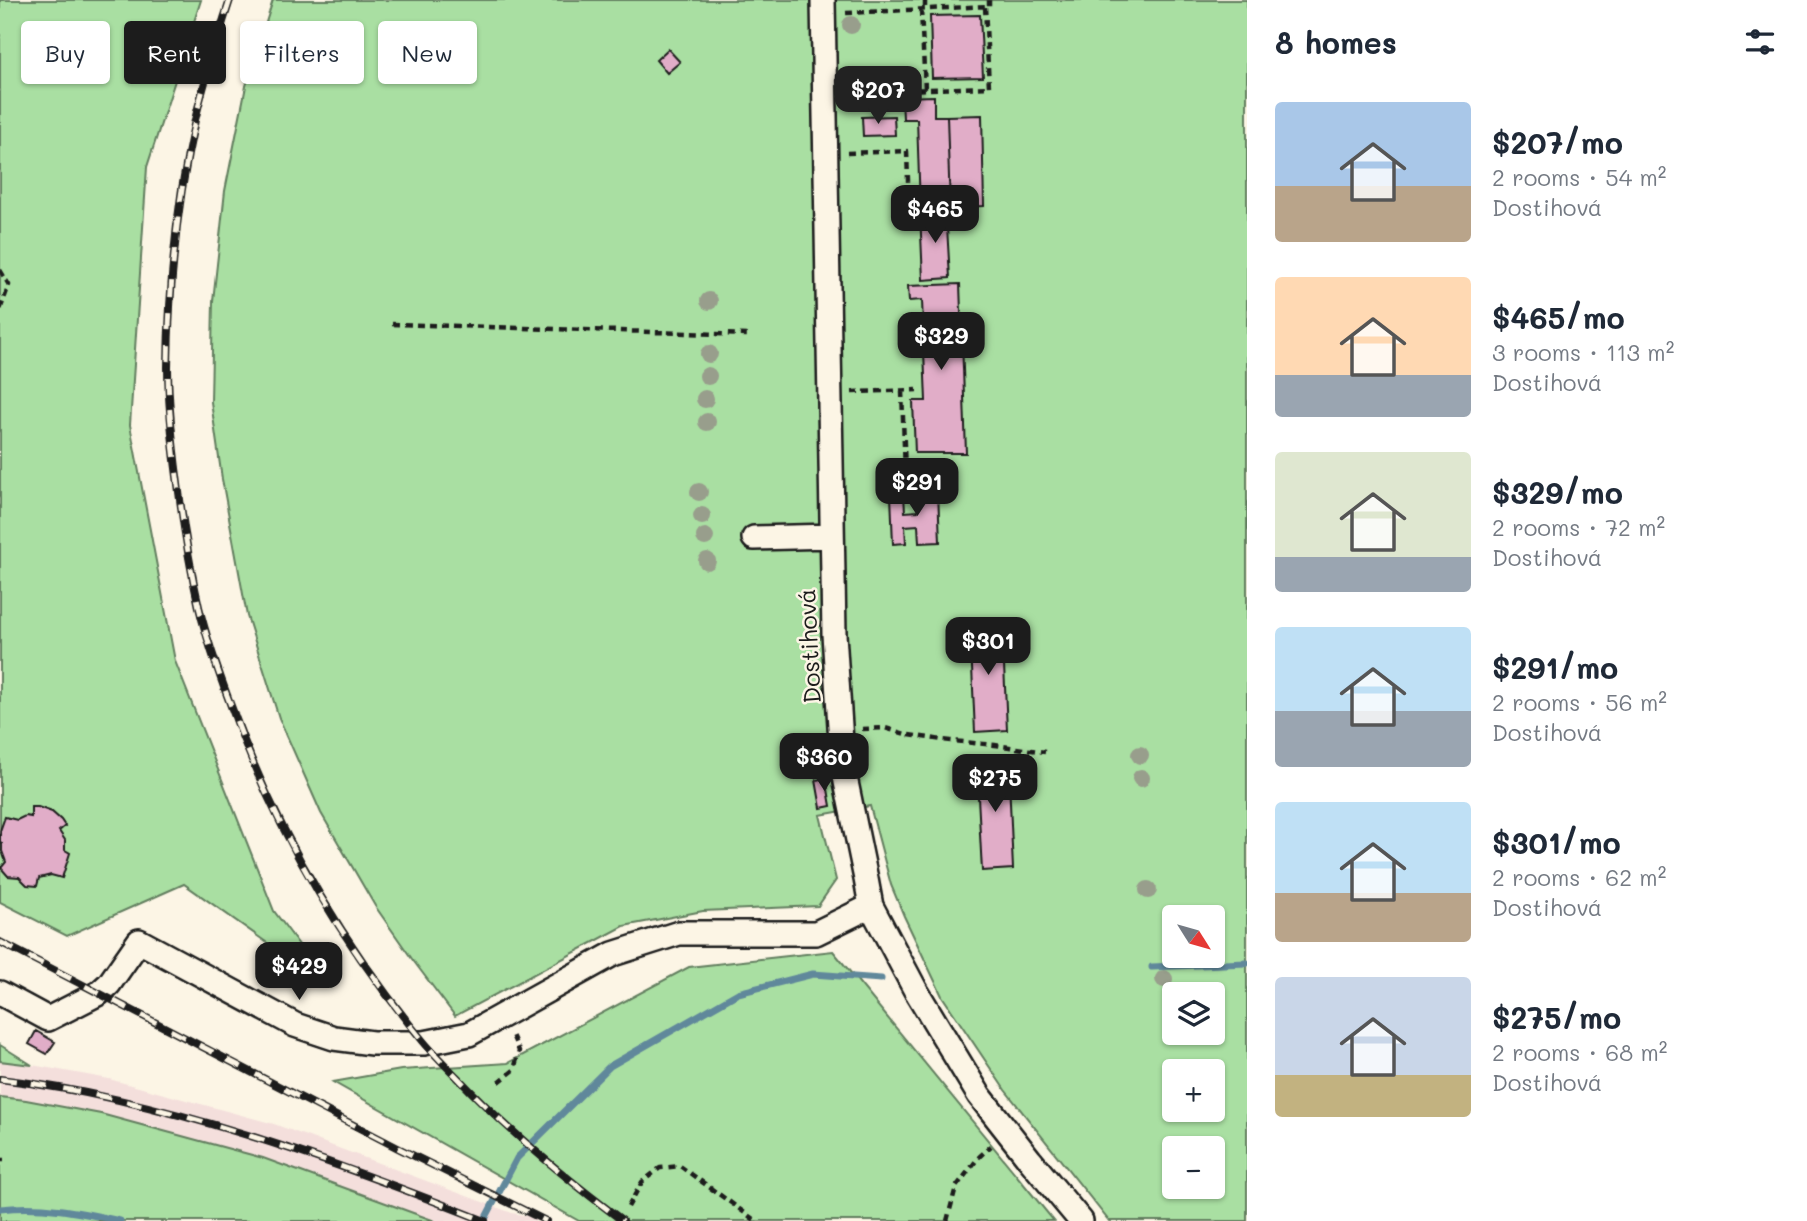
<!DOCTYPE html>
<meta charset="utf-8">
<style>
:root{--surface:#fff;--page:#f2f2f3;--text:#1f2937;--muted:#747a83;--accent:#1c1c1c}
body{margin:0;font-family:Mali,sans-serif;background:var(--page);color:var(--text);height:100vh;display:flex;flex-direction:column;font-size:26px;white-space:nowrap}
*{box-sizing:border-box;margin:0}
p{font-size:23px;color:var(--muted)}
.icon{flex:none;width:38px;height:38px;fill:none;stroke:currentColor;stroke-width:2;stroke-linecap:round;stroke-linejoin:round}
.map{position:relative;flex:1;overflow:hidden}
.details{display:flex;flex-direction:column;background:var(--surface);width:560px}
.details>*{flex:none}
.top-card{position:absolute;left:21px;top:21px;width:665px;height:63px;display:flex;gap:14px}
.needle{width:46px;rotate:127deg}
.controls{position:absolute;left:1162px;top:905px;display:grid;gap:14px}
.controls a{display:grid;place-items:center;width:63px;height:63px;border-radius:7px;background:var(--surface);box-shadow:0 2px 5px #0004;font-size:35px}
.price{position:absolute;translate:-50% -60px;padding:0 16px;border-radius:14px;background:var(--accent);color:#fff;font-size:23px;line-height:46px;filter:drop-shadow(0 2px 4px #0008)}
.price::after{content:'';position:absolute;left:50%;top:42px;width:21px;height:16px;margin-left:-10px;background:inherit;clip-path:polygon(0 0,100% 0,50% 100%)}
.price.on{background:#222;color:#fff}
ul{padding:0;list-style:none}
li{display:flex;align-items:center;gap:21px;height:175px;padding:0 28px}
li span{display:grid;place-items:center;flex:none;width:196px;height:140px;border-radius:7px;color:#555}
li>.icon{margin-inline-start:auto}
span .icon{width:84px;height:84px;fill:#fffc;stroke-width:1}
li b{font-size:30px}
h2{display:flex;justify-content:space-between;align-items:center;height:84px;padding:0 28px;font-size:30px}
.pill{padding:0 24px;border-radius:7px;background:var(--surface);box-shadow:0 2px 5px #0004;font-size:24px;line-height:63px}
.pill.on{background:var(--accent);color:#fff}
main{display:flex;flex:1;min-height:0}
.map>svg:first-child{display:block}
</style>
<main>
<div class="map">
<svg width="1247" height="1221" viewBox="0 0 1247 1221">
<rect width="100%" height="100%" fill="#fcf5e5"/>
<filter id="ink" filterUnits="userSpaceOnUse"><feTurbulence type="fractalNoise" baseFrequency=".0143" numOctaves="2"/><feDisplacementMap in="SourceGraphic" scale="14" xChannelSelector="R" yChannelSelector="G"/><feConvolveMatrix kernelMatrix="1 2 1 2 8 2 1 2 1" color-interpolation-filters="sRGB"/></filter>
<g filter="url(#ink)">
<path fill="#f4dfdc" d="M0,1061l32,4 77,14 165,45 238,89 42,8h-119l-172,-63 -162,-44 -75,-14 -26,-3z"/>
<path fill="#a9dfa2" stroke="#627e5f" stroke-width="2" fill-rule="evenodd" d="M0,0h201l-54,167 -17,258 45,236 99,250 57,77 -147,-104 -117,52 -67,-34z
M273,0h974v1221h-138l-104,-131 -63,-94 -38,-80 -13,-31 -21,-79 -50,9 16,65 -18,26 -115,5 -79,15 -169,90 -43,-57 -37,-53 -54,-93 -42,-95 -32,-102 -25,-137 -11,-77 2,-101 12,-110 21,-105zM1174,917h39v39h-39zM1174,994h39v38h-39zM1174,1071h39v39h-39zM1174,1148h39v38h-39z
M833,951l221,270h-475l-246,-139 68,-12 107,-7 181,-96z
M0,1045l32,20 -32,-4z
M0,1097l26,3 75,14 162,44 172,63h-435z"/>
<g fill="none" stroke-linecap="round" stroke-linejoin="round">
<path stroke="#61889b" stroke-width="7" d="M1152,967l95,-4
M0,1209c42,-5 79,3 120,12
M484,1221l33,-63 93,-92 128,-73 75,-19 68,5"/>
</g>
<path fill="#e1adc8" stroke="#1c1c1c" stroke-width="2" d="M980,15l3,62 -51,1 -2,-62z
M668,49l12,13 -13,11 -11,-13z
M934,96v20h13l3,91 -30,1 -3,-89h-14l-1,-22z
M982,115l2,91 -34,1 -3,-91z
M894,116l1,19 -32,1 -1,-19z
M946,210l4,68 -27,2 -3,-69z
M960,284l6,169h-51l-2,-52h13l-4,-101 -13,1 -1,-15z
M938,492l2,50 -21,1 -1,-18 -13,1 1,17 -13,1 -2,-49 13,-1 1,18 13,-1 -1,-18z
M1002,622l5,108 -32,2 -5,-108z
M1008,758l5,111 -31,2 -6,-111z
M826,778l5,28 -10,2 -5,-28z
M31,807h7l14,5 9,8 4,6 -6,5 6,9v10l5,3 -8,25 -11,-3 -12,3 -2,8 -10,-1 -8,-8 -11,-1 -7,-8 5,-6 -4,-11v-8l-2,-1v-11l5,-14 12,3 8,-4 6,1z
M36,1031l19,11 -8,12 -18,-10z"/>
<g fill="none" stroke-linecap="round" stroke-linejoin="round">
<defs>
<path id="minor" d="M823,0l11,634 8,123 4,25 20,97 5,27 44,83 64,106 51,65 51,61
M754,538l78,-2
M0,993l48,26 51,-26 10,-9 30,-43 156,84 39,13 38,5h52l45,-9 144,-80 66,-21h137l55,-27"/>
</defs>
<use href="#minor" stroke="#1c1c1c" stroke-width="28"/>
<path stroke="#1c1c1c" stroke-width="4.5" stroke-dasharray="7 5" stroke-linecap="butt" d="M925,0v10
M921,10l4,79
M846,13l143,-7v-6
M846,92l143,-5 -4,-81
M847,153l60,-2 2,59
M0,270l9,15 -9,25
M392,324l357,11
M902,391l3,81
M852,392l65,-2
M862,729l23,-1 24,7 33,5 53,5 50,7
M499,1082l15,-12 5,-19 -7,-16
M0,1160h4
M628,1207l14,-25 18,-14 20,-2 76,55
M947,1221l9,-34 23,-30 12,-11"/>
<use href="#minor" stroke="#fcf5e5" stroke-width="23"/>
<defs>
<path id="rail" d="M230,0c-13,40 -25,79 -35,120 -18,80 -26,165 -27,247 0,39 5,79 10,117 5,41 12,83 21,123 8,34 20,67 32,99 44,124 108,233 192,335 10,12 22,24 33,35 51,54 108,101 167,145
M0,942l398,206 148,73
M0,1079c165,20 330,81 485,142"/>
</defs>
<use href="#rail" stroke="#1c1c1c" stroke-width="8"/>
<use href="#rail" stroke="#fcf5e5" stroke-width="5" stroke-dasharray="16" stroke-linecap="butt"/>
</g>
<g fill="#989e8c">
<circle cx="851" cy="25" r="9"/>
<circle cx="709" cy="301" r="9"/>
<circle cx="709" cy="354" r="9"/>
<circle cx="708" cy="376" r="9"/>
<circle cx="705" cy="399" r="9"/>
<circle cx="707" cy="422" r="9"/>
<circle cx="699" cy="492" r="9"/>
<circle cx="702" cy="516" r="9"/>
<circle cx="705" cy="537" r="9"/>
<circle cx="707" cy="561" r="9"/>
<circle cx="1140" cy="755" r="9"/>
<circle cx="1141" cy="778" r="9"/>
<circle cx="1148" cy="890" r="9"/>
<circle cx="1164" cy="979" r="9"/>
</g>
</g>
<g text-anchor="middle" stroke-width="5" stroke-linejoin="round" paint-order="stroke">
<g font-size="24" fill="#1c1c1c" stroke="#fcf5e5">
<text transform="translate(810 646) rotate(-93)" y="8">Dostihová</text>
</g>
</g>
</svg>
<div class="controls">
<a><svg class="needle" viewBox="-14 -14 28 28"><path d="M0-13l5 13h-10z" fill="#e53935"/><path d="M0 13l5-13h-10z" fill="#747a83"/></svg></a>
<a><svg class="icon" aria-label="layers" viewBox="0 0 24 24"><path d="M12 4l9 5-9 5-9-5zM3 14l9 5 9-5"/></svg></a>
<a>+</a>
<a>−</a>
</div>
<b class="price on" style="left:878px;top:126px">$207</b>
<b class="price" style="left:935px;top:245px">$465</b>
<b class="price" style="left:941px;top:372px">$329</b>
<b class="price" style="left:917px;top:518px">$291</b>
<b class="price" style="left:988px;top:677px">$301</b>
<b class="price" style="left:824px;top:793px">$360</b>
<b class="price" style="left:995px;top:814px">$275</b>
<b class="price" style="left:299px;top:1002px">$429</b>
<div class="top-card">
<a class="pill">Buy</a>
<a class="pill on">Rent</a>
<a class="pill">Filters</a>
<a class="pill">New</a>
</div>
</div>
<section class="details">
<h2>8 homes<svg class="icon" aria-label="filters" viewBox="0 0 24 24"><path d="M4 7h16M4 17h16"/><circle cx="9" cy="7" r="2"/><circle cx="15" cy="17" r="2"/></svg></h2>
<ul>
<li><span style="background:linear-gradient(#a9c7e8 60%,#b9a48a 0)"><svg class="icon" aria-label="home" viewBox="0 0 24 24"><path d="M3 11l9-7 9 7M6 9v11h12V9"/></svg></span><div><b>$207/mo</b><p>2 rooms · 54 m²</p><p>Dostihová</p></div></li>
<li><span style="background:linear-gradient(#ffd9b3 70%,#9aa5b1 0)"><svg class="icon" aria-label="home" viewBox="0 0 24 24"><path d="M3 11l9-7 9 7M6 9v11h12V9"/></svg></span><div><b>$465/mo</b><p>3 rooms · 113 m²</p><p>Dostihová</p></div></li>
<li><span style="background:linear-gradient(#dfe7d0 75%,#9aa5b1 0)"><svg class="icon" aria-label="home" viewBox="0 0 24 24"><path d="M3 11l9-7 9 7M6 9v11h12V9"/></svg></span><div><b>$329/mo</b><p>2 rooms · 72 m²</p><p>Dostihová</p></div></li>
<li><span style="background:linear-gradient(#bfe0f5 60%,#9aa5b1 0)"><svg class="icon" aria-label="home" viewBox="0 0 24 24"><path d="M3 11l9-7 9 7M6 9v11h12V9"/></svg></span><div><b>$291/mo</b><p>2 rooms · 56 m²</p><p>Dostihová</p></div></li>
<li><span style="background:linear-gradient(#bfe0f5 65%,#b9a48a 0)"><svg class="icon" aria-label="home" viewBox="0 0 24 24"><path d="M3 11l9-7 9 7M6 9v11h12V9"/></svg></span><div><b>$301/mo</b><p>2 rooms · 62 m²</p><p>Dostihová</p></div></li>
<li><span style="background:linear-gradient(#c9d6e8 70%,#c2b280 0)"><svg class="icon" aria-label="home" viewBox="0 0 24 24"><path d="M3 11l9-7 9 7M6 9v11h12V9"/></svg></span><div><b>$275/mo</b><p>2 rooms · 68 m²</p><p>Dostihová</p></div></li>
</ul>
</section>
</main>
